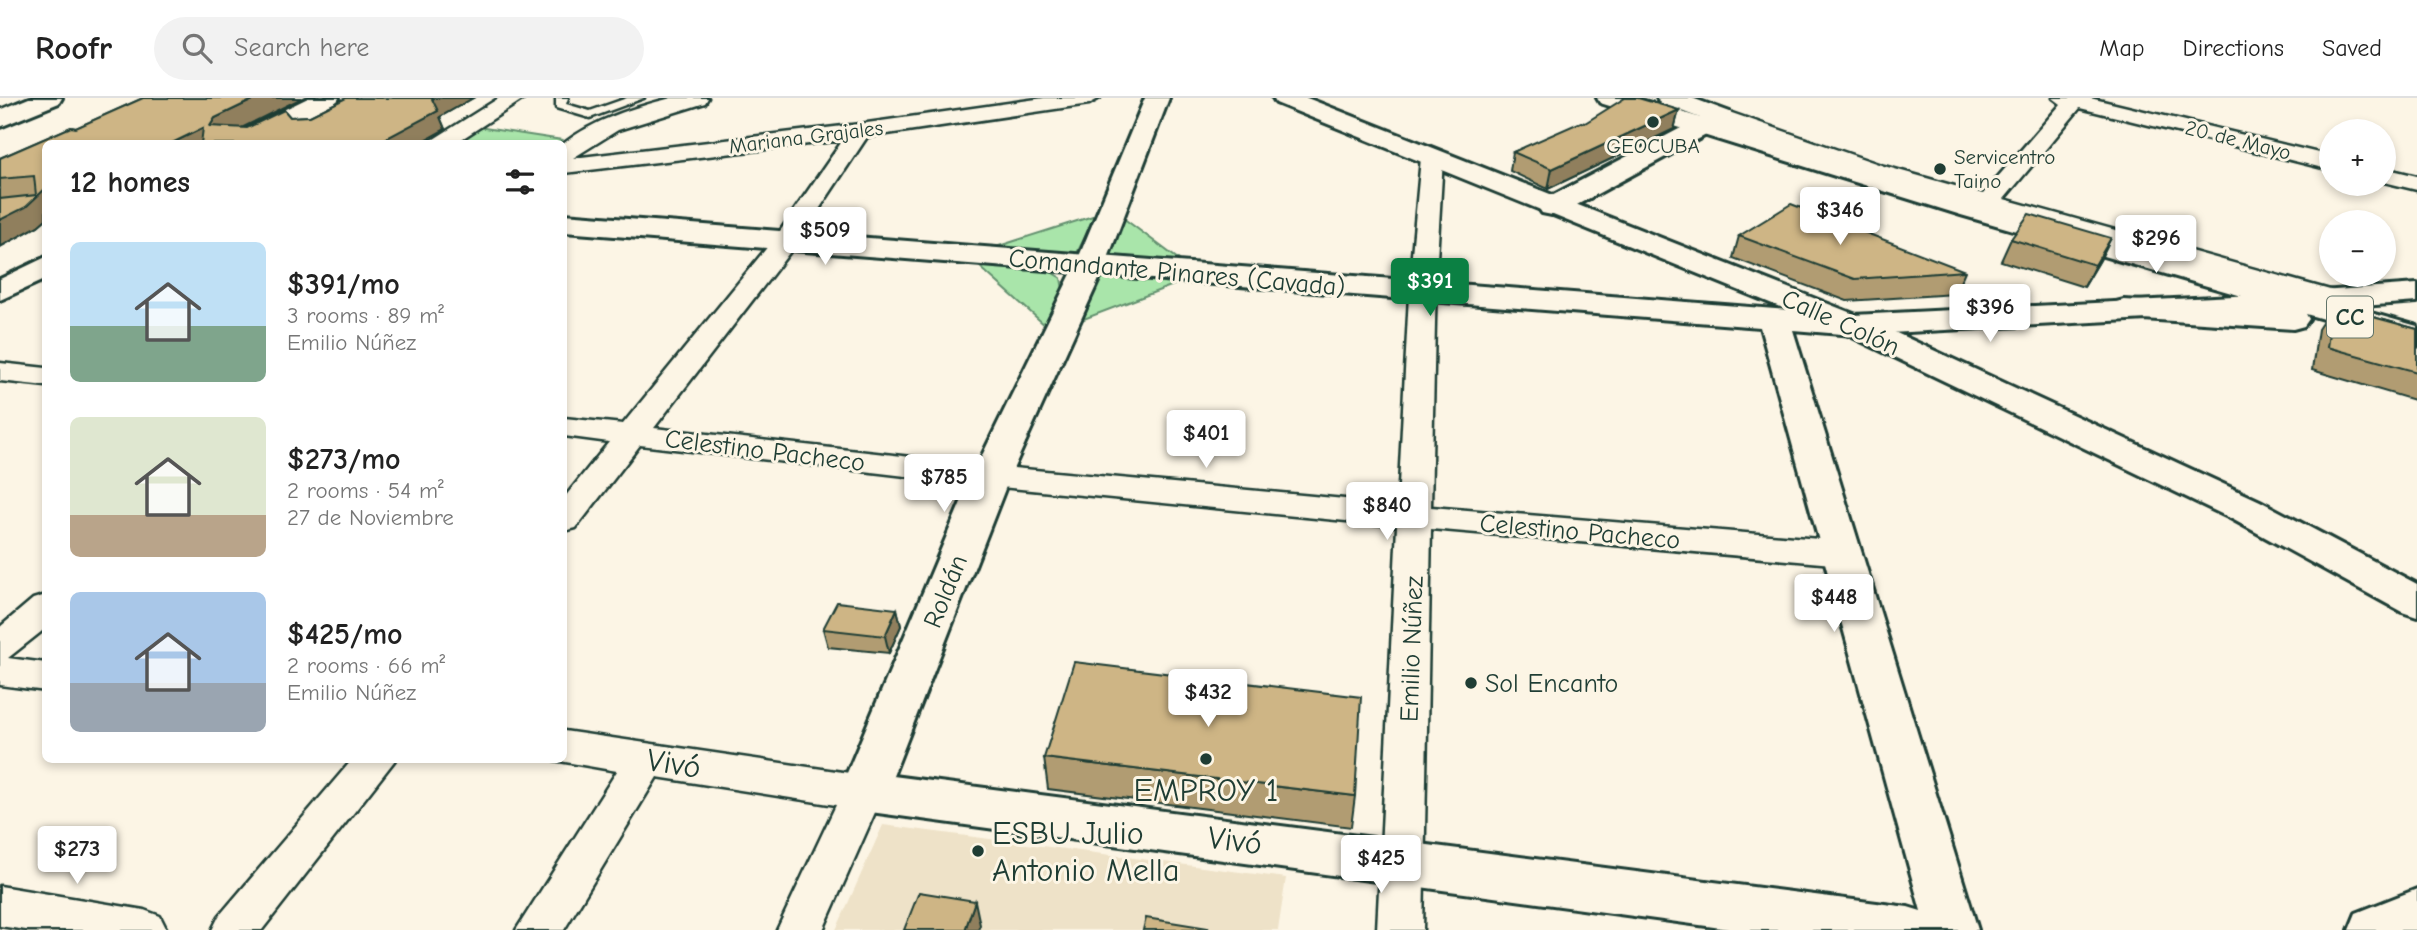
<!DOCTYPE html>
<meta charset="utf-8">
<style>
:root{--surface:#fff;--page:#f2f2f2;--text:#222;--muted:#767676;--line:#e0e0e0;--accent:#0b8043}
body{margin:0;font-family:"Comic Neue",sans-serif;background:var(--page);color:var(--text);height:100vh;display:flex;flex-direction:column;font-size:26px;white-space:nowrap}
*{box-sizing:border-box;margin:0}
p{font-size:23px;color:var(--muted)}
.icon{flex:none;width:38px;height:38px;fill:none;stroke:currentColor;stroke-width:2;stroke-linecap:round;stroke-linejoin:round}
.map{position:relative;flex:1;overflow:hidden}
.side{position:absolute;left:42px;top:42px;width:525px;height:623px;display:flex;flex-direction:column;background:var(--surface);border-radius:10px;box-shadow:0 4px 10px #0003}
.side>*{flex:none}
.controls{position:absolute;left:2319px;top:21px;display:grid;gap:14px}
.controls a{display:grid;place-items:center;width:77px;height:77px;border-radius:50%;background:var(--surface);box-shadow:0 4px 10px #0003;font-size:35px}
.price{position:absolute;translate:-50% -60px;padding:0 16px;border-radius:7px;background:#fff;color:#222;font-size:23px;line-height:46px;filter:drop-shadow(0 2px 4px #0008)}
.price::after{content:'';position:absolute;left:50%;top:42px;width:21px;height:16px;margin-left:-10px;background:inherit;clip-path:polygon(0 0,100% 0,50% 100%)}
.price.on{background:var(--accent);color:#fff}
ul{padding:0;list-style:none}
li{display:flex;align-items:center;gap:21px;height:175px;padding:0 28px}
li span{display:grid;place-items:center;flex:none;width:196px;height:140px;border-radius:10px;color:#555}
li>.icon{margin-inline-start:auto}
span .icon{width:84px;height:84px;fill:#fffc;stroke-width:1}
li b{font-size:30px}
h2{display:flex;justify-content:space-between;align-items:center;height:84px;padding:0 28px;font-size:30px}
header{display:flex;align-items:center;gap:42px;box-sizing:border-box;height:98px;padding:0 35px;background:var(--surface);border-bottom:2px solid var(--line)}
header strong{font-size:33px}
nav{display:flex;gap:38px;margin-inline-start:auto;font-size:24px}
.search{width:490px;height:63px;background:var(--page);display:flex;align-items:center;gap:18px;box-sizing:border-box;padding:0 24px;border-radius:38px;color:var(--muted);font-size:26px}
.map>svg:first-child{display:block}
</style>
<header>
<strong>Roofr</strong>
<div class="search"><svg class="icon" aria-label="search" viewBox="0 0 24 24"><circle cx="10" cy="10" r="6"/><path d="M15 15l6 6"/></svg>Search here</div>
<nav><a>Map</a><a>Directions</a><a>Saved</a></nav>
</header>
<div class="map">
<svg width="2417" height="832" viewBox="0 0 2417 832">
<rect width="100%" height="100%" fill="#fcf5e5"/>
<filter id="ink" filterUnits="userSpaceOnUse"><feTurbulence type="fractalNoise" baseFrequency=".0143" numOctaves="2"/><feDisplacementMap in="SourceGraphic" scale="14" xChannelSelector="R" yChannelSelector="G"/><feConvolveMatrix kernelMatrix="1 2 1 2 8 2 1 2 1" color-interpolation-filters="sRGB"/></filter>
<g filter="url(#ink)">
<path fill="#eee2c8" d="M883,727l403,53 -8,52h-442z"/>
<path fill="#a9e5aa" stroke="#64916f" stroke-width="2" d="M478,29l84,13 -4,4h-112z
M1096,117l-19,38 -12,3 -85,-4z
M1119,117l71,53 -85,-11z
M979,168l72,6 10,6 2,11 -17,37z
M1109,178l75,5 -108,41 19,-42z"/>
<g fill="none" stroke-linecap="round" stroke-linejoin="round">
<defs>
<path id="service" d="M556,0h12l-2,6 24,7 37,-13h17l-54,20 -34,-10z"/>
<path id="minor" d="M499,0h26l-71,46h-28z
M671,0h37l-3,5 -87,27 -45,28 287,-34 184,-26h56l-11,6 -222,33 -71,107 -142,184 337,38 407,38 12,-228 11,-118 11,-7 11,7 -7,118 -5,231 413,34 12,4 5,8 -5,8 -12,4 -413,-36 -8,401h-46l20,-404 -406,-40 -351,-41 -64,83 -12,3v-33l45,-56 -45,-6v-18l59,6 155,-190 65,-94 -279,33 -1,-29c32,-25 70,-36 108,-46z
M2053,0h37l241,58v14l-251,-62 -76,91 344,96 4,6 -4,6h-20l-335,-95 -12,6 -9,-2 -3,-5 3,-5 -104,-30 -155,-54 -3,-5 3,-5h16l155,54 99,28 78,-90z
M2384,70l33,8v14l-33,-8z
M0,265l46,5v18l-46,-5z
M46,497v33l-38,30 38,5v28l-46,-6v-58l33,-28z
M564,633l299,44 15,5 6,12 -61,138h-46l59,-125 -179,-28 -93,153h-48l101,-159 -63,-11h10z
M352,662h43l-133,170h-50l7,-14z
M0,788l144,24 16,6 7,14h-141l-26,-4z"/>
<path id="tertiary" d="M29,0h33l-3,5 -59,24v-17z
M1145,0h24l-64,168 -4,6 -11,3 -11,-3 -4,-6z
M1657,0h35l38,14 4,5 -4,5 -168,91 -10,2 -10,-2 -4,-6 4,-6 158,-83 -40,-15z
M2417,186v18l-123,9 -11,-2 -5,-7 5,-7 11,-2z"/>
<path id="secondary" d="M564,116l1289,101 441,-22 11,2 5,7 -5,7 -11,2 -441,24 -60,-5 185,600h-242l-873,-119 -17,-5 -7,-14 133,-316 100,-204 -508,-40zM1101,177l659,52 161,584 -13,-4 -1015,-131 117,-300z
M2417,791v41h-68l7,-17z"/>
<path id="primary" d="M308,0h31l-3,5 -80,41h-34l4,-6z
M1273,0h34l557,220 396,183 157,83v33l-15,-5 -170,-93 -390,-187 -566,-229z
M1597,0h38l346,105 436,123v20l-111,-32 3,5 -5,7 -11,3 -180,-12 -5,-7 5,-7 11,-3 163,9 -326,-94 -361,-112z
M46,159v22l-46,21v-21z"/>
</defs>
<use href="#service" stroke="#1f3d34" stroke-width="5"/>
<use href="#minor" stroke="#1f3d34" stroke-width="5"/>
<use href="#tertiary" stroke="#1f3d34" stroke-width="6"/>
<use href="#secondary" stroke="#1f3d34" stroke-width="6"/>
<use href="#primary" stroke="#1f3d34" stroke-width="6"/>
<use href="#service" fill="#fcf5e5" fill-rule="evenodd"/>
<use href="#minor" fill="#fcf5e5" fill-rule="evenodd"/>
<use href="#tertiary" fill="#fcf5e5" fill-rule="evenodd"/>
<use href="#secondary" fill="#fcf5e5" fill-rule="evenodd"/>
<use href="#primary" fill="#fcf5e5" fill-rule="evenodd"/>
</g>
<path fill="#b19c72" stroke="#1f3d34" stroke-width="2" d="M143,0h159l-61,30h6l37,-18 6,7 20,-1 36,-18h127l-33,19 5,12 -27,15h-372v75l-8,7 -38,21v-89l71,-31 5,1z
M1679,12l-5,19 -126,60 -38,-18 3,-19 72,-29z
M1739,138l226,35 -10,23 -108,7 -114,-43z
M2011,141l89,21 -16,27 -83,-26z
M2333,208l84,23v72l-105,-31 6,-41z
M897,511l4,17 -12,27 -61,-6 -5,-18z
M1044,660l311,38 -4,31 -303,-38z"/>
<path fill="#907f5d" stroke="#1f3d34" stroke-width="2" d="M257,0h45l-77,38 -15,-10 5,-8z
M434,0h39l-33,19 5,12 -27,15h-42z
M1679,12l-5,19 -126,60 4,-20z
M203,30l8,16h-41z
M46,90v31l-8,7 -38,21v-27z
M2111,140l-11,22 -16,27 11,-22z
M897,511l4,17 -12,27 -4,-17z
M975,803l5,24 -2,5h-13z"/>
<path fill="#ceb585" stroke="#1f3d34" stroke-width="2" d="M143,0h114l-42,20 -5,8 37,2 37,-18 6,7 20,-1 36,-18h88l-2,1 6,12 -62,33h-175l2,-16 -33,16h-124v44l-20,19 -26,13v-21l36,-4 -2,-19 -34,3v-21l71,-31 5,1z
M1625,0h13l41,12 -127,59 -39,-17 68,-30 4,1z
M1791,106l174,67 -110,8 -116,-43z
M2029,116l82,24 -16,27 -84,-26z
M2333,208l84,23v43l-90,-25z
M837,504l60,7 -12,27 -62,-7z
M1074,564l287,35 -6,99 -311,-38z
M919,794l56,9 -10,29h-61z
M1146,820l62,10 -1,2h-64z"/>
</g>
<g fill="#1f3d34" stroke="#fcf5e5" stroke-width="2.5">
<circle cx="1653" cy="24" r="7"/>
<circle cx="1940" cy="71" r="7"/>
<circle cx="1471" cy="585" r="7"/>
<circle cx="1206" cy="661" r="7"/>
<circle cx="978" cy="753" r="7"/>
</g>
<g text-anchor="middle" stroke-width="6" stroke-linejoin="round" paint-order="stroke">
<g font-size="21" fill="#1f3d34" stroke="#fcf5e5">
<text transform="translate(806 39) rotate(-7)" y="7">Mariana Grajales</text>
<text transform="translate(2238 42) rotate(14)" y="7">20 de Mayo</text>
</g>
<g font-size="21" fill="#1f3d34" stroke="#fcf5e5">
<text x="1653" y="55">GEOCUBA</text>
<text x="1954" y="66" text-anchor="start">Servicentro<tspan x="1954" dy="24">Taino</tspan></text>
</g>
<rect fill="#fcf5e5" stroke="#617469" stroke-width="2" x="2327" y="198.5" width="46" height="41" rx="5"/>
<g font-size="24" font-weight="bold" fill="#1f3d34">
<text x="2350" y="227">CC</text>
</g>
<g font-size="26" fill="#1f3d34" stroke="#fcf5e5">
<text transform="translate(1177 174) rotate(5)" y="9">Comandante Pinares (Cavada)</text>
<text transform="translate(1841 224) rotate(24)" y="9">Calle Colón</text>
<text transform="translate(765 352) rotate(7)" y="9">Celestino Pacheco</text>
<text transform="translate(1580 433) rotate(5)" y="9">Celestino Pacheco</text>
<text transform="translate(945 493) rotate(-68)" y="9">Roldán</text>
<text transform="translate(1411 551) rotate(-88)" y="9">Emilio Núñez</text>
</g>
<g font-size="26" fill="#1f3d34" stroke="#fcf5e5" text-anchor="start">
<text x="1485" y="594">Sol Encanto</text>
</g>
<g font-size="32" fill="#1f3d34" stroke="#fcf5e5">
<text transform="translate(674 665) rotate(9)" y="11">Vivó</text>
<text transform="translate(1235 742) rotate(7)" y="11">Vivó</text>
</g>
<g font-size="32" fill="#1f3d34" stroke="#fcf5e5">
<text x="1206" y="703">EMPROY 1</text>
<text x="992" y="746" text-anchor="start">ESBU Julio<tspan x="992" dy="37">Antonio Mella</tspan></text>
</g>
</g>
</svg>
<div class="controls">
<a>+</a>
<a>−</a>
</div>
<b class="price" style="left:1840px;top:149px">$346</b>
<b class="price" style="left:825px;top:169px">$509</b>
<b class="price" style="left:2156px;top:177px">$296</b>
<b class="price on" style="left:1430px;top:220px">$391</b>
<b class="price" style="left:1990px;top:246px">$396</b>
<b class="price" style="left:1206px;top:372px">$401</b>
<b class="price" style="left:944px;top:416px">$785</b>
<b class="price" style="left:1387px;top:444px">$840</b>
<b class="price" style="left:1834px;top:536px">$448</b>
<b class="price" style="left:1208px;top:631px">$432</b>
<b class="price" style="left:77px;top:788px">$273</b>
<b class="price" style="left:1381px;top:797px">$425</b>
<section class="side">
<h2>12 homes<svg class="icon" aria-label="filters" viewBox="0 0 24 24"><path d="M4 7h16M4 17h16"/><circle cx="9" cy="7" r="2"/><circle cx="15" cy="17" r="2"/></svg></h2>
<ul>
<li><span style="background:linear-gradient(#bfe0f5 60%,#7fa58c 0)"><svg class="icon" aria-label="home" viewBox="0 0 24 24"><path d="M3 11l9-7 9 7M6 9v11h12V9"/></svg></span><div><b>$391/mo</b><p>3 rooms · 89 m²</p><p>Emilio Núñez</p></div></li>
<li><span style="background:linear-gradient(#dfe7d0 70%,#b9a48a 0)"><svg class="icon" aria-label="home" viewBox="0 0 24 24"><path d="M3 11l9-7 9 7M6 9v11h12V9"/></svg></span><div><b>$273/mo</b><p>2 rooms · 54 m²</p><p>27 de Noviembre</p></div></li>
<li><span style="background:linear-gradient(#a9c7e8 65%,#9aa5b1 0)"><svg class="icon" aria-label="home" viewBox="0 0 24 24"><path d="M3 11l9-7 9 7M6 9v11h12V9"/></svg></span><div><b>$425/mo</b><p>2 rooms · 66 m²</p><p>Emilio Núñez</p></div></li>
</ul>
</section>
</div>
